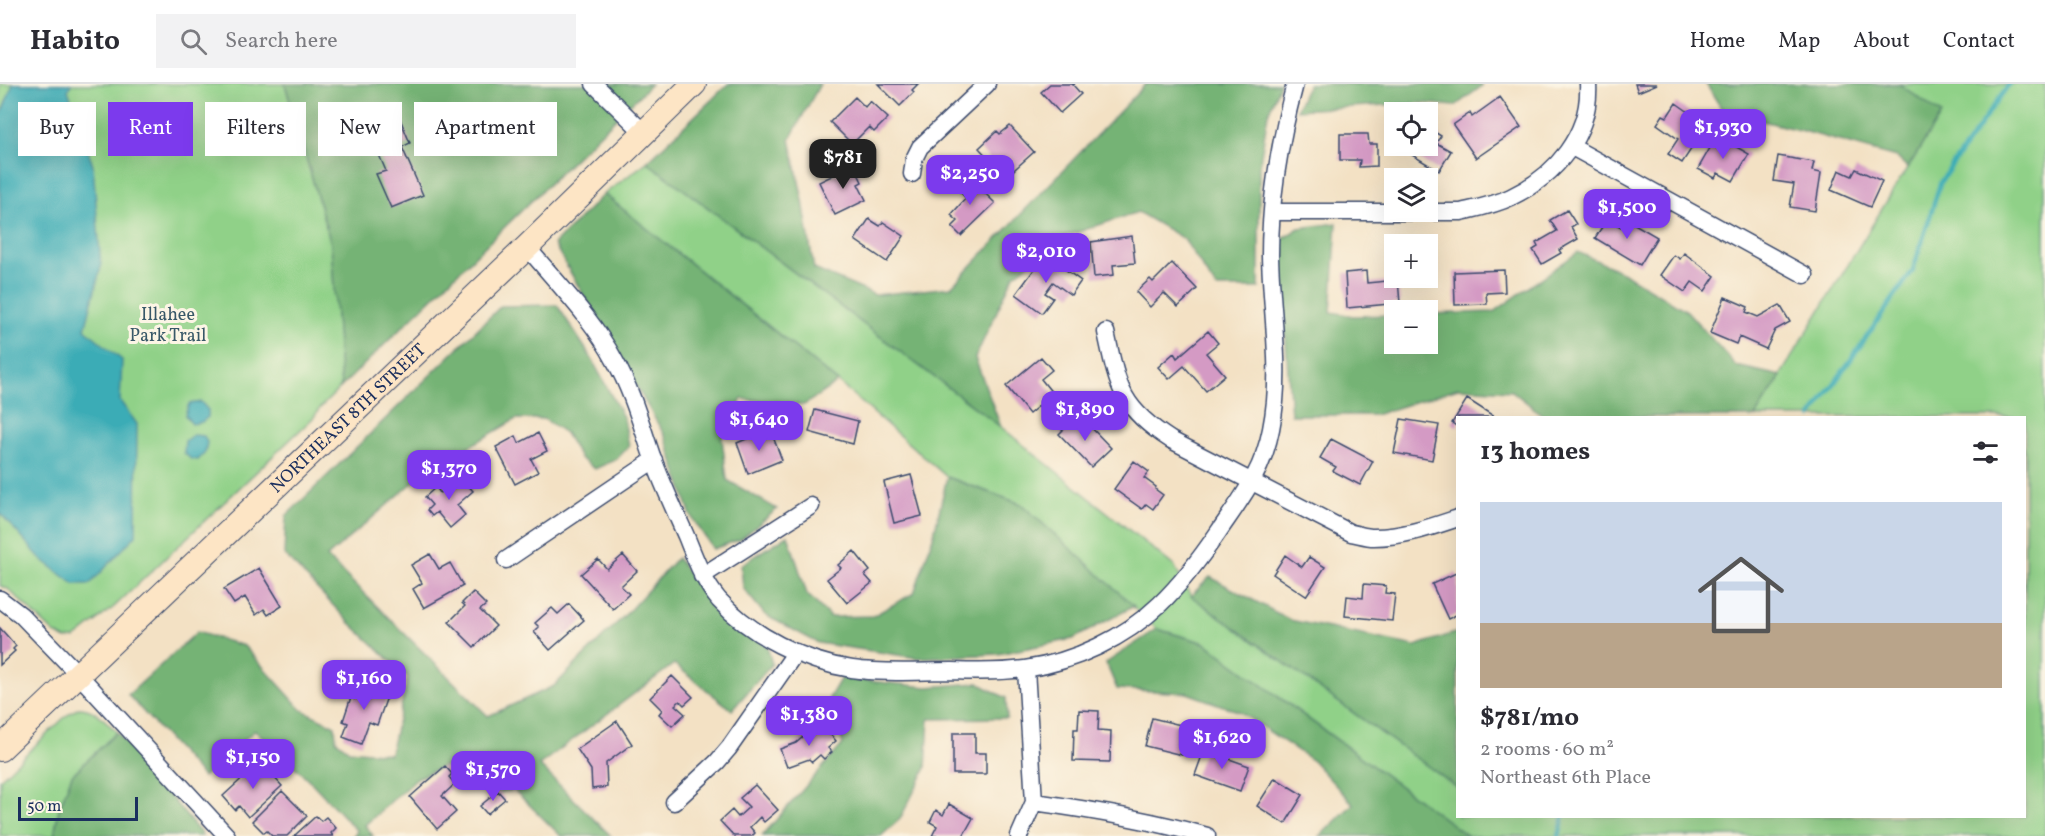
<!DOCTYPE html>
<meta charset="utf-8">
<style>
:root{--surface:#fff;--page:#f2f2f3;--text:#2b2b33;--muted:#7c7c81;--line:#e1e1e2;--accent:#7c3aed}
body{margin:0;font-family:Vollkorn,serif;background:var(--page);color:var(--text);height:100vh;display:flex;flex-direction:column;font-size:22px;white-space:nowrap}
*{box-sizing:border-box;margin:0}
p{font-size:20px;color:var(--muted)}
.icon{flex:none;width:33px;height:33px;fill:none;stroke:currentColor;stroke-width:2;stroke-linecap:round;stroke-linejoin:round}
.map{position:relative;flex:1;overflow:hidden}
.sheet{position:absolute;left:1456px;top:332px;width:570px;height:402px;display:flex;flex-direction:column;background:var(--surface);border-radius:0px;box-shadow:0 6px 24px #0002}
.sheet>*{flex:none}
.hud{position:absolute;left:18px;top:18px;width:570px;height:54px;display:flex;gap:12px}
.tools{position:absolute;left:1384px;top:18px;display:grid;gap:12px}
.tools a{display:grid;place-items:center;width:54px;height:54px;border-radius:0px;background:var(--surface);box-shadow:0 6px 24px #0002;font-size:30px}
.scale{position:absolute;left:18px;bottom:15px;width:120px;box-sizing:border-box;padding-left:6px;border:3px solid #1b2f5e;border-top:0;font-size:16px;line-height:21px;white-space:nowrap;color:#1b2f5e;-webkit-text-stroke:4px #fcf5e5;paint-order:stroke}
.price{position:absolute;translate:-50% -51px;padding:0 14px;border-radius:12px;background:var(--accent);color:#fff;font-size:20px;line-height:39px;filter:drop-shadow(0 2px 3px #0008)}
.price::after{content:'';position:absolute;left:50%;top:36px;width:18px;height:14px;margin-left:-9px;background:inherit;clip-path:polygon(0 0,100% 0,50% 100%)}
.price.selected{background:#222;color:#fff}
ul{padding:0;list-style:none}
li{display:grid;align-content:center;gap:12px;height:318px;padding:0 24px}
li span{display:grid;place-items:center;height:186px;border-radius:0px;color:#555}
li>.icon{margin-inline-start:auto}
span .icon{width:108px;height:108px;fill:#fffc;stroke-width:1}
li b{font-size:26px}
h2{display:flex;justify-content:space-between;align-items:center;height:72px;padding:0 24px;font-size:26px}
.chip{padding:0 21px;border-radius:0px;background:var(--surface);box-shadow:0 6px 24px #0002;font-size:21px;line-height:54px}
.chip.selected{background:var(--accent);color:#fff}
header{display:flex;align-items:center;gap:36px;box-sizing:border-box;height:84px;padding:0 30px;background:var(--surface);border-bottom:2px solid var(--line)}
header strong{font-size:28px}
nav{display:flex;gap:33px;margin-inline-start:auto;font-size:21px}
.search{width:420px;height:54px;background:var(--page);display:flex;align-items:center;gap:15px;box-sizing:border-box;padding:0 21px;border-radius:0px;color:var(--muted);font-size:22px}
.map>svg:first-child{display:block}
</style>
<header>
<strong>Habito</strong>
<div class="search"><svg class="icon" aria-label="search" viewBox="0 0 24 24"><circle cx="10" cy="10" r="6"/><path d="M15 15l6 6"/></svg>Search here</div>
<nav><a>Home</a><a>Map</a><a>About</a><a>Contact</a></nav>
</header>
<div class="map">
<svg width="2045" height="752" viewBox="0 0 2045 752">
<rect width="100%" height="100%" fill="#fcf5e5"/>
<filter id="ink" filterUnits="userSpaceOnUse"><feTurbulence type="fractalNoise" baseFrequency=".0167" numOctaves="2"/><feDisplacementMap in="SourceGraphic" scale="12" xChannelSelector="R" yChannelSelector="G"/><feConvolveMatrix kernelMatrix="1 2 1 2 8 2 1 2 1" color-interpolation-filters="sRGB"/></filter>
<filter id="wash" filterUnits="userSpaceOnUse"><feTurbulence type="fractalNoise" baseFrequency=".008" numOctaves="4" result="noise"/><feDisplacementMap in="SourceGraphic" scale="24" xChannelSelector="R" yChannelSelector="G"/><feGaussianBlur stdDeviation="1.35" result="paint"/><feColorMatrix in="noise" values="0 0 0 0 0 0 0 0 0 0 0 0 0 0 0 0 0 1.4 0 .05"/><feComposite in="paint" operator="in"/></filter>
<g filter="url(#wash)">
<rect width="100%" height="100%" fill="#f3e1c4"/>
<path fill="#90d188" stroke="#568073" stroke-width="1.5" d="M0,0h285l46,160 10,143 -21,21 -6,9 -200,190 -39,31 -9,1 -12,-6 -46,-44 -8,-3z
M1899,0h146v752h-577l-263,-193 -48,-14 -136,-125 -74,-27 -109,-95 -234,-188 43,-32 354,265 173,139 17,30 267,192v28h567v-399h-270l185,-303z
M78,624c18,0 26,12 39,24l-45,43 -13,34 -5,27h-54v-57l66,-63z"/>
<path fill="#74b374" stroke="#487169" stroke-width="1.5" d="M285,0h366l-310,303 -10,-143z
M728,0h92l-30,55 13,62 11,68 61,26 76,-8 195,-203h134l-12,30 -9,54v120h-43l-32,-49 -46,-27 -72,24 -52,39 -39,83 26,69 -354,-265z
M1308,0h174v2l-27,20 -33,-3 -126,7z
M1706,0h193l42,30 -33,54 -12,-11 -89,-25 -84,-21z
M604,110l234,188 -34,23 -62,-6 -20,39 5,42 50,29 -36,30 -28,10 -22,-33 -26,-80 -111,-192z
M1337,139l-6,89 22,4 42,-1v29h33v-30l66,-2 84,-60 46,21 63,38 49,55 45,10 -26,41h-210l-33,-26 -54,-3 -83,27h-84l-12,-174 20,-13z
M557,221l32,49 35,65 5,27 -12,13 -22,10 -15,-11 -15,-25 -21,-14h-28l-92,54 -97,84 161,159 66,-30 73,-73 50,-55 34,44 56,44 5,18 -40,46 -58,-46 -135,101 72,71h-50l-47,-46 -26,5 -22,-18 -22,-11 -27,12 -52,47 8,11h-20l4,-5 -48,-51 -54,-50 -52,47 -75,-82 69,-63 47,14 58,64 33,16 1,14 13,10 41,4 18,-77 -59,-55 -65,-68 2,-38 215,-210z
M947,393l74,27 113,102 -61,33 -75,15 -80,4 -100,-15 -53,-28 -22,-27 -2,-23 47,-30 19,59 23,23 43,-1 41,-23 20,-59z
M1210,493l80,43 125,26 43,-14v156l-267,-192z
M1157,545l48,14 263,193h-148l33,-32 -40,-43 -73,-49 -53,-19 -70,-4 -11,-26z
M841,594l86,9 51,-4 28,15 1,20 -78,1 -3,49 -26,51 -19,17h-119l81,-92 -14,-46z
M117,648l86,104h-149l5,-27 13,-34z"/>
<path fill="#3bacb6" stroke="#2b6e8a" stroke-width="1.5" d="M13,0h58l-3,6 25,76 8,101 -16,62 37,31 -2,41 17,23 -1,111 -46,49h-16l-33,-25 -41,-46v-396z
M201,318l7,8v7l-6,5 -10,2 -7,-9 4,-11z
M193,351l11,1 3,6 -2,11 -7,7 -7,-1 -7,-6 1,-12z"/>
<g fill="none" stroke-linecap="round" stroke-linejoin="round">
<path stroke="#3bacb6" stroke-width="4.5" d="M1811,333l102,-147 28,-89 68,-97
M1559,752l5,-20"/>
</g>
<g id="blocks">
<path fill="#d49ac4" d="M878,0h40l-6,6 2,2 -14,14z
M1050,0h25l-2,1 8,9 -21,19 -19,-21z
M1635,0h22l-19,8z
M855,13l10,10 5,-6 18,17 -14,14 -5,-5 -17,17 -22,-22z
M1500,13l21,30 -45,31 -23,-33 17,-12 2,4z
M1676,19l31,22 -25,38 -14,-9 10,-15 -21,-15 6,-9 4,2z
M398,30l12,29 -8,4 21,48 -32,13 -15,-34 10,-3 -19,-44z
M1010,42l24,26 -28,25 -27,-29 18,-17 3,3z
M1428,44l13,8 -5,7 15,8 -12,20 -32,-19 4,-6h17z
M1340,50h28l1,10h8v22l-18,1 1,-7h-20z
M1717,52l32,18 -16,27 -15,-8 -3,5 -17,-9z
M1778,72l36,6 -2,9 9,2 -6,38 -25,-4 4,-23 -20,-3z
M854,81l8,17 -4,2 8,16 -31,15 -16,-33z
M1856,85l26,12 -12,26 -39,-17 8,-20 13,6z
M966,91l29,28 -34,33 -9,-9 6,-6 -7,-6 15,-17 -11,-11z
M1567,126l9,14 -5,3 7,12 -19,11 2,3 -19,11 -9,-14 5,-3 -2,-4 21,-12 -7,-11z
M869,135l11,7 3,-4 21,14 -17,26 -32,-22z
M1607,135l14,8 5,-8 31,18 -17,28 -45,-27z
M1132,152l3,27 -22,2 1,10 -20,2 -3,-35z
M1684,169l31,23 -10,15 -13,-9 -7,10 -25,-17 14,-20 6,4z
M1048,173l33,24 -10,14 -18,-13 -8,11 8,5 -11,15 -26,-19 23,-31 2,2z
M1172,179l25,26 -19,18 -14,-14 -14,14 -14,-15 14,-13 3,3z
M1504,186l1,22 -19,1 1,11 -32,1 -1,-33z
M1366,187l1,12 31,-3 2,23 -53,5 -2,-35z
M1725,213l23,10 -2,5 12,5 22,-12 10,17 -15,8 -9,19 -27,-12 -3,7 -26,-11z
M1208,247l10,12 -12,10 19,22 -19,16 -22,-25 -15,13 -11,-12 16,-14 3,5z
M1041,273l11,13 -11,9 12,15 -24,20 -23,-28z
M1467,315l28,18h-37v10l-6,-4z
M815,326l43,11 -5,23 -44,-12z
M1082,334l29,30 -20,19 -32,-33 13,-13 3,3z
M1401,335l38,6 -7,35 -38,-7z
M770,345l12,31 -34,14 -11,-31z
M538,349l9,18 -16,8 7,13 -23,12 -19,-37 20,-11 3,7z
M1331,355l42,22 -13,24 -27,-14 3,-4 -16,-9z
M1134,377l15,11 -5,6 12,9 -1,2 8,6 -10,14 -7,-5 -4,5 -28,-20z
M911,391l11,41 -28,7 -10,-41z
M460,392l13,15 -16,14 8,10 -15,13 -13,-16 -5,4 -5,-6 5,-5 -7,-8 11,-10 4,6z
M854,467l16,20 -5,4 7,8 -25,20 -20,-24 14,-11 -3,-3z
M430,470l9,15 11,-6 13,23 -39,22 -11,-19 9,-6 -11,-18z
M623,471l14,16 -16,15 8,8 -16,15 -32,-35 17,-15 9,10z
M1285,471l17,12 7,-10 16,10 -19,29 -33,-22z
M259,484l23,38 -14,9 -4,-6 -8,6 -11,-18 -11,7 -10,-15z
M1456,489l2,4v37l-10,5 -16,-35z
M1364,500l22,2 -1,7 10,1 -3,27 -47,-5 2,-20 16,2z
M473,508l13,13 -6,5 16,16 -22,21 -25,-25 16,-16 -3,-3z
M569,520l15,16 -34,30 -16,-18 5,-5 -4,-4 17,-15 6,6z
M0,544l16,18 -3,3 2,2 -15,14z
M672,592l21,21 -9,8 -4,-4 -5,4 10,9 -13,12 -13,-12 3,-4 -12,-12z
M361,596l17,5 -2,5 12,4 -11,31 -8,-3 -8,22 -18,-7 5,-14 -5,-2 8,-24 3,2z
M1079,626l20,1 -1,19 13,1 -1,31 -37,-1 1,-32h4z
M1152,634l37,9 -7,28 -37,-9z
M617,637l15,23 -26,19 1,24 -15,2 -1,-19 -14,-21z
M820,638l16,19 -8,7 4,4 -8,7 -4,-4 -8,7 -3,-3 -22,8 -7,-18 16,-6z
M953,649h22v20h11v21h-33z
M1204,666l45,16 -9,25 -45,-16z
M260,678l22,24 -34,31 -9,-11 -4,4 -12,-14z
M445,682l7,8 -3,3 6,7 -13,12 14,16 -19,17 -27,-32z
M1275,694l28,17 -18,29 -28,-18z
M755,701l23,25 -14,12 -4,-5 -10,10 5,6 -3,3h-18l-14,-15 12,-11 6,7 11,-10 -9,-9z
M282,707l25,25 -20,20h-15l-5,-5 -3,2 -12,-12z
M498,707l7,8 -18,15 -7,-8z
M949,720l24,14 -10,18h-31l5,-10 -7,-4 6,-12 7,5z
M316,732l5,5 5,-4 10,11 -5,5 2,3h-39z"/>
</g>
</g>
<g filter="url(#ink)">
<use href="#blocks" fill-opacity="0" stroke="#3b4a6d" stroke-width="1.5"/>
<g fill="none" stroke-linecap="round" stroke-linejoin="round">
<defs>
<path id="street" d="M594,0l49,48
M1572,63l233,128
M912,90l2,-15 6,-12 67,-63
M1273,128h188c17,-4 34,-7 50,-15 44,-21 80,-62 77,-113
M527,163c30,36 66,72 88,114 17,30 26,63 37,95 10,27 22,53 34,80 9,22 17,45 33,64 32,35 85,62 133,69 32,5 68,2 101,2 24,1 49,1 72,-2 49,-7 100,-31 135,-65 23,-22 42,-48 59,-73 24,-35 44,-60 52,-102 12,-58 0,-116 -1,-174 0,-58 10,-115 25,-171
M1106,248c12,56 15,76 65,108l180,93c7,1 15,4 23,4 29,0 57,-10 84,-19
M506,476l148,-100
M702,492l109,-70
M0,515l21,16 57,59 149,162
M674,718l43,-40 12,-14 67,-96
M1034,718c58,8 117,18 173,34
M1019,752l15,-34 -8,-133"/>
<g id="secondary">
<path id="s1" d="M0,665l527,-502 167,-163"/>
</g>
</defs>
<use href="#street" stroke="#3b4a6d" stroke-width="19"/>
<use href="#secondary" stroke="#3b4a6d" stroke-width="26"/>
<use href="#street" stroke="#fff" stroke-width="16"/>
<use href="#secondary" stroke="#fde5c5" stroke-width="24"/>
</g>
</g>
<g text-anchor="middle" stroke-width="6" stroke-linejoin="round" paint-order="stroke">
<g font-size="18" fill="#385868" stroke="#fcf5e5">
<text x="168" y="236">Illahee<tspan x="168" dy="21">Park Trail</tspan></text>
</g>
<g font-size="18" fill="#1b2f5e" stroke="#fcf5e5">
<text dy="6" stroke="none"><textPath href="#s1" startOffset="480">NORTHEAST 8TH STREET</textPath></text>
</g>
</g>
</svg>
<div class="tools">
<a><svg class="icon" aria-label="locate" viewBox="0 0 24 24"><circle cx="12" cy="12" r="6"/><path d="M12 2v4M12 18v4M2 12h4M18 12h4"/></svg></a>
<a><svg class="icon" aria-label="layers" viewBox="0 0 24 24"><path d="M12 4l9 5-9 5-9-5zM3 14l9 5 9-5"/></svg></a>
<a>+</a>
<a>−</a>
</div>
<div class="scale">50 m</div>
<b class="price" style="left:1723px;top:76px">$1,930</b>
<b class="price selected" style="left:843px;top:106px">$781</b>
<b class="price" style="left:970px;top:122px">$2,250</b>
<b class="price" style="left:1627px;top:156px">$1,500</b>
<b class="price" style="left:1046px;top:200px">$2,010</b>
<b class="price" style="left:1085px;top:358px">$1,890</b>
<b class="price" style="left:759px;top:368px">$1,640</b>
<b class="price" style="left:449px;top:417px">$1,370</b>
<b class="price" style="left:364px;top:627px">$1,160</b>
<b class="price" style="left:809px;top:663px">$1,380</b>
<b class="price" style="left:1222px;top:686px">$1,620</b>
<b class="price" style="left:253px;top:706px">$1,150</b>
<b class="price" style="left:493px;top:718px">$1,570</b>
<div class="hud">
<a class="chip">Buy</a>
<a class="chip selected">Rent</a>
<a class="chip">Filters</a>
<a class="chip">New</a>
<a class="chip">Apartment</a>
</div>
<section class="sheet">
<h2>13 homes<svg class="icon" aria-label="filters" viewBox="0 0 24 24"><path d="M4 7h16M4 17h16"/><circle cx="9" cy="7" r="2"/><circle cx="15" cy="17" r="2"/></svg></h2>
<ul>
<li><span style="background:linear-gradient(#c9d6e8 65%,#b9a48a 0)"><svg class="icon" aria-label="home" viewBox="0 0 24 24"><path d="M3 11l9-7 9 7M6 9v11h12V9"/></svg></span><div><b>$781/mo</b><p>2 rooms · 60 m²</p><p>Northeast 6th Place</p></div></li>
</ul>
</section>
</div>
